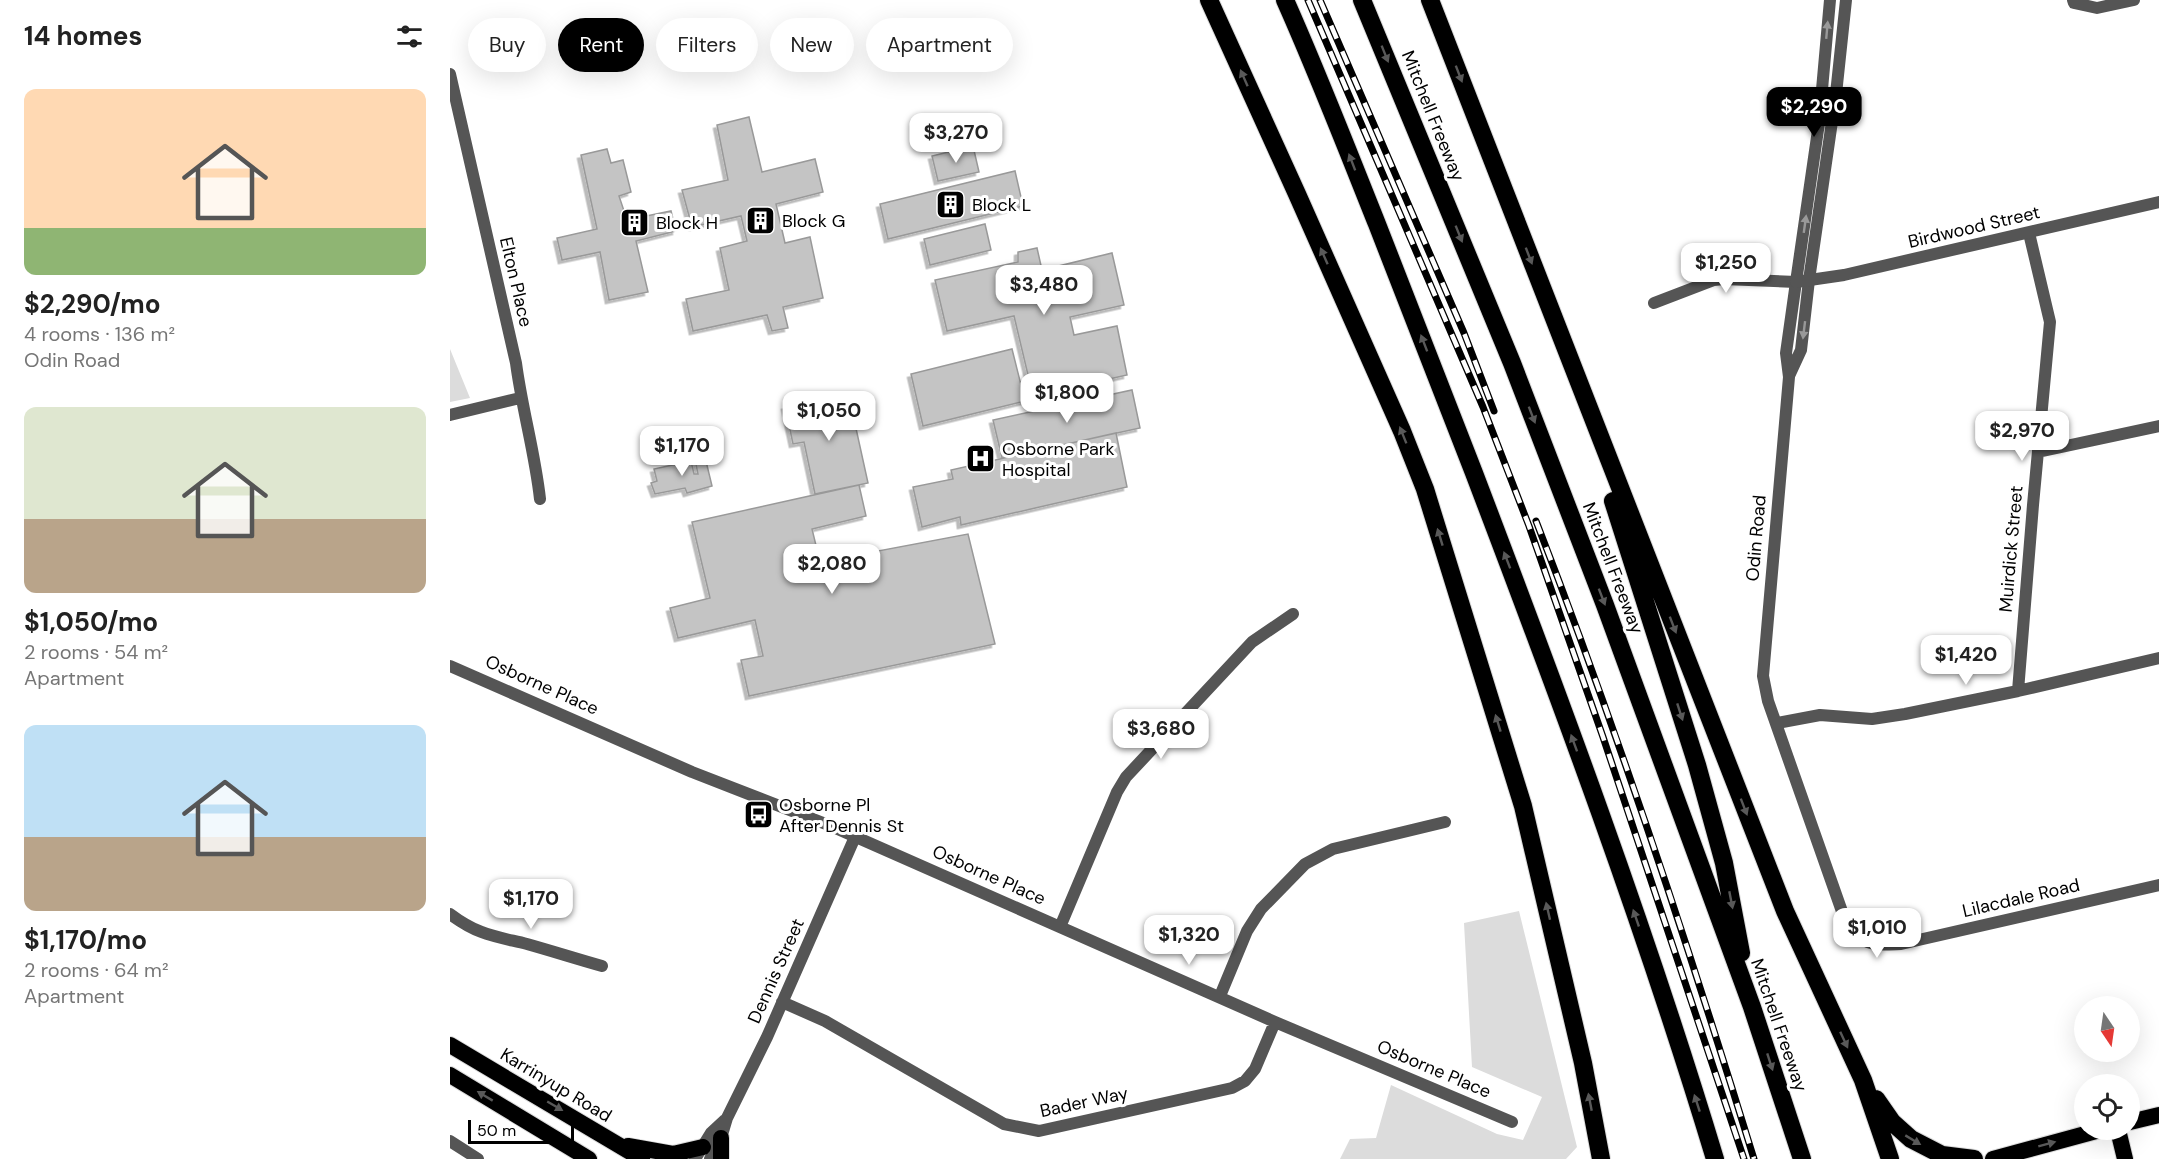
<!DOCTYPE html>
<meta charset="utf-8">
<style>
:root{--surface:#fff;--page:#f2f2f2;--text:#222;--muted:#767676;--accent:#000}
body{margin:0;font-family:"DM Sans",sans-serif;background:var(--page);color:var(--text);height:100vh;display:flex;flex-direction:column;font-size:22px;white-space:nowrap}
*{box-sizing:border-box;margin:0}
p{font-size:20px;color:var(--muted)}
.icon{flex:none;width:33px;height:33px;fill:none;stroke:currentColor;stroke-width:2;stroke-linecap:round;stroke-linejoin:round}
.map{position:relative;flex:1;overflow:hidden}
.side{display:flex;flex-direction:column;background:var(--surface);width:450px}
.side>*{flex:none}
.hud{position:absolute;left:18px;top:18px;width:570px;height:54px;display:flex;gap:12px}
.needle{width:39px;rotate:167deg}
.controls{position:absolute;left:1624px;top:996px;display:grid;gap:12px}
.controls a{display:grid;place-items:center;width:66px;height:66px;border-radius:50%;background:var(--surface);box-shadow:0 6px 24px #0002;font-size:30px}
.scale{position:absolute;left:18px;bottom:15px;width:106px;box-sizing:border-box;padding-left:6px;border:3px solid #000;border-top:0;font-size:16px;line-height:21px;white-space:nowrap;color:#000;-webkit-text-stroke:4px #fff;paint-order:stroke}
.price{position:absolute;translate:-50% -51px;padding:0 14px;border-radius:12px;background:#fff;color:#222;font-size:20px;line-height:39px;filter:drop-shadow(0 2px 3px #0008)}
.price::after{content:'';position:absolute;left:50%;top:36px;width:18px;height:14px;margin-left:-9px;background:inherit;clip-path:polygon(0 0,100% 0,50% 100%)}
.price.selected{background:var(--accent);color:#fff}
ul{padding:0;list-style:none}
li{display:grid;align-content:center;gap:12px;height:318px;padding:0 24px}
li span{display:grid;place-items:center;height:186px;border-radius:12px;color:#555}
li>.icon{margin-inline-start:auto}
span .icon{width:108px;height:108px;fill:#fffc;stroke-width:1}
li b{font-size:26px}
h2{display:flex;justify-content:space-between;align-items:center;height:72px;padding:0 24px;font-size:26px}
.chip{padding:0 21px;border-radius:27px;background:var(--surface);box-shadow:0 6px 24px #0002;font-size:21px;line-height:54px}
.chip.selected{background:var(--accent);color:#fff}
main{display:flex;flex:1;min-height:0}
.map>svg:first-child{display:block}
</style>
<main>
<section class="side">
<h2>14 homes<svg class="icon" aria-label="filters" viewBox="0 0 24 24"><path d="M4 7h16M4 17h16"/><circle cx="9" cy="7" r="2"/><circle cx="15" cy="17" r="2"/></svg></h2>
<ul>
<li><span style="background:linear-gradient(#ffd9b3 75%,#8fb573 0)"><svg class="icon" aria-label="home" viewBox="0 0 24 24"><path d="M3 11l9-7 9 7M6 9v11h12V9"/></svg></span><div><b>$2,290/mo</b><p>4 rooms · 136 m²</p><p>Odin Road</p></div></li>
<li><span style="background:linear-gradient(#dfe7d0 60%,#b9a48a 0)"><svg class="icon" aria-label="home" viewBox="0 0 24 24"><path d="M3 11l9-7 9 7M6 9v11h12V9"/></svg></span><div><b>$1,050/mo</b><p>2 rooms · 54 m²</p><p>Apartment</p></div></li>
<li><span style="background:linear-gradient(#bfe0f5 60%,#b9a48a 0)"><svg class="icon" aria-label="home" viewBox="0 0 24 24"><path d="M3 11l9-7 9 7M6 9v11h12V9"/></svg></span><div><b>$1,170/mo</b><p>2 rooms · 64 m²</p><p>Apartment</p></div></li>
</ul>
</section>
<div class="map">
<svg width="1709" height="1159" viewBox="0 0 1709 1159">
<defs>
<filter id="shadow"><feDropShadow dx="-3.5" dy="3.5" stdDeviation="0" flood-color="#0004"/></filter>
</defs>
<rect width="100%" height="100%" fill="#fff"/>
<path fill="#dcdcdc" d="M0,349l20,49 -20,4z
M1069,911l58,236 -11,12h-226l10,-20 26,-1 15,-53 106,49 26,6 19,-43 -70,-30 -8,-144z"/>
<path fill="#c4c4c4" stroke="#999" stroke-width="1.5" filter="url(#shadow)" d="M299,117l13,55 53,-13 8,33 -47,12 9,39 25,-6 13,61 -40,9 5,21 -16,3 -5,-16 -74,16 -7,-32 43,-9 -9,-42 27,-7 -6,-25 -49,11 -10,-37 46,-10 -11,-55z
M523,146l6,26 -41,9 -6,-25z
M157,149l4,14 12,-3 8,32 -12,4 8,24 44,-9 5,20 -40,10 12,51 -39,8 -9,-48 -38,8 -5,-22 40,-9 -16,-74z
M565,171l8,35 -135,33 -8,-35z
M535,224l6,26 -61,15 -6,-26z
M587,248l5,22 70,-17 12,52 -54,12 4,18 43,-9 10,49 -94,21 -19,-80 -67,15 -12,-51 83,-18v-10z
M562,349l13,52 -102,25 -12,-52z
M682,390l8,38 -138,30 -9,-38z
M398,392l20,91 -53,11 -11,-52 -11,2 -8,-38z
M666,433l11,54 -166,38 -1,-8 -38,10 -9,-40 40,-8 -2,-9z
M255,457l7,29 -25,7 -2,-5 -30,6 -4,-11 6,-2 -3,-12 37,-8 3,13h4l-3,-14z
M409,485l7,31 -54,13 8,33 148,-28 27,110 -246,52 -8,-36 22,-4 -8,-36 -77,18 -8,-30 40,-10 -18,-76z"/>
<g fill="none" stroke-linecap="round" stroke-linejoin="round">
<defs>
<path id="trunk" d="M0,1045l192,114
M0,1075l139,84
M1680,1122l29,-7
M1668,1130l7,29
M178,1146l45,8 30,-7
M271,1159v-21
M1543,1159l107,-29"/>
<path id="motorway" d="M759,0l88,194 105,237 23,58 98,317 60,257 18,96
M835,0c33,74 62,149 92,224 32,83 65,166 97,249 86,226 171,454 241,686
M912,0l150,363 93,242 147,402 50,152
M980,0l355,911 78,169 27,79
M1163,501l84,264 27,98 17,90
M1426,1099l16,23 19,17 31,16 32,4"/>
</defs>
<use href="#trunk" stroke="#dbdbdb" stroke-width="18"/>
<use href="#motorway" stroke="#dbdbdb" stroke-width="20"/>
<path stroke="#555" stroke-width="12" d="M1623,0l1,3 23,5 37,-8
M0,74l66,289c6,46 19,90 24,136
M1204,303l60,-23 10,-1 72,3 -10,71 3,24 -26,299 5,25 77,219c19,27 26,25 56,24l258,-59
M1339,376l12,-26 8,-70
M0,415l70,-17
M1588,452l121,-26
M0,666l242,106 139,54 444,196 237,100
M1568,691l15,-186 17,-183 -21,-89
M1327,723l43,-8 52,4 33,-5 113,-23 141,-33
M0,914c28,21 44,22 77,30 25,7 50,15 75,22
M610,927l57,-135 9,-15 126,-135 41,-28
M770,996l27,-65 14,-22 44,-45 28,-15 112,-27
M332,1002l43,19 179,103 35,7 193,-43 13,-7 10,-12 20,-47
M0,1141l28,18
M245,1159l16,-26 14,-13
M260,1159l11,-21 6,-20 40,-81 88,-200"/>
<path stroke="#555" stroke-width="12" d="M1380,0l-11,123 -23,159 48,-7 315,-73
M1359,280l27,-186 10,-94"/>
<use href="#trunk" stroke="#000" stroke-width="16"/>
<use href="#motorway" stroke="#000" stroke-width="18"/>
<defs>
<path id="rail" d="M858,0l175,407 46,119 74,211 141,422
M870,0l144,333 30,78
M1086,521c81,209 152,423 218,638"/>
</defs>
<use href="#rail" stroke="#000" stroke-width="7"/>
<use href="#rail" stroke="#fff" stroke-width="4.5" stroke-dasharray="14" stroke-linecap="butt"/>
</g>
<defs><path id="oneway-solid" d="M-6-.8H1V-3.2L6.5 0L1 3.2V.8H-6Z" transform="scale(1.5)"/></defs>
<g fill="#999">
<use href="#oneway-solid" transform="translate(1377 30) rotate(-85)"/>
<use href="#oneway-solid" transform="translate(1355 224) rotate(-82)"/>
<use href="#oneway-solid" transform="translate(1354 330) rotate(97)"/>
</g>
<g fill="#595959">
<use href="#oneway-solid" transform="translate(935 54) rotate(68)"/>
<use href="#oneway-solid" transform="translate(1009 74) rotate(69)"/>
<use href="#oneway-solid" transform="translate(794 78) rotate(-114)"/>
<use href="#oneway-solid" transform="translate(902 162) rotate(-111)"/>
<use href="#oneway-solid" transform="translate(1009 234) rotate(68)"/>
<use href="#oneway-solid" transform="translate(874 256) rotate(-114)"/>
<use href="#oneway-solid" transform="translate(1079 256) rotate(69)"/>
<use href="#oneway-solid" transform="translate(974 343) rotate(-111)"/>
<use href="#oneway-solid" transform="translate(1082 415) rotate(69)"/>
<use href="#oneway-solid" transform="translate(953 435) rotate(-112)"/>
<use href="#oneway-solid" transform="translate(990 537) rotate(-107)"/>
<use href="#oneway-solid" transform="translate(1057 560) rotate(-111)"/>
<use href="#oneway-solid" transform="translate(1152 597) rotate(69)"/>
<use href="#oneway-solid" transform="translate(1223 625) rotate(69)"/>
<use href="#oneway-solid" transform="translate(1230 712) rotate(72)"/>
<use href="#oneway-solid" transform="translate(1048 723) rotate(-107)"/>
<use href="#oneway-solid" transform="translate(1124 743) rotate(-110)"/>
<use href="#oneway-solid" transform="translate(1294 807) rotate(69)"/>
<use href="#oneway-solid" transform="translate(1281 900) rotate(79)"/>
<use href="#oneway-solid" transform="translate(1098 911) rotate(-103)"/>
<use href="#oneway-solid" transform="translate(1186 918) rotate(-109)"/>
<use href="#oneway-solid" transform="translate(1394 1040) rotate(65)"/>
<use href="#oneway-solid" transform="translate(1320 1062) rotate(72)"/>
<use href="#oneway-solid" transform="translate(35 1096) rotate(-149)"/>
<use href="#oneway-solid" transform="translate(1140 1102) rotate(-101)"/>
<use href="#oneway-solid" transform="translate(1247 1103) rotate(-108)"/>
<use href="#oneway-solid" transform="translate(105 1106) rotate(30)"/>
<use href="#oneway-solid" transform="translate(1463 1140) rotate(31)"/>
<use href="#oneway-solid" transform="translate(1597 1144) rotate(-15)"/>
</g>
<defs>
<symbol id="building-square" viewBox="-11 -11 22 22"><rect x="-9" y="-9" width="18" height="18" rx="4" fill="#000" stroke="#fff"/><path d="M-4-6H4V6H1V3H-1V6H-4ZM-2.5-4.3h1.7v1.8h-1.7ZM.8-4.3h1.7v1.8H.8ZM-2.5-1h1.7V.8h-1.7ZM.8-1h1.7V.8H.8Z" fill="#fff"/></symbol>
<symbol id="hospital-square" viewBox="-11 -11 22 22"><rect x="-9" y="-9" width="18" height="18" rx="4" fill="#000" stroke="#fff"/><path d="M-5-5h3v3.5h4V-5h3V5h-3V1.5h-4V5h-3Z" fill="#fff"/></symbol>
<symbol id="bus-square" viewBox="-11 -11 22 22"><rect x="-9" y="-9" width="18" height="18" rx="4" fill="#000" stroke="#fff"/><path d="M-5-6H5V4H4V6H2V4H-2V6H-4V4H-5ZM-3.5-4V0h7V-4ZM-3.5 1.2v1.5H-2V1.2ZM2 1.2v1.5H3.5V1.2Z" fill="#fff"/></symbol>
</defs>
<g fill-rule="evenodd">
<use href="#building-square" x="484" y="188" width="33" height="33"/>
<use href="#building-square" x="294" y="204" width="33" height="33"/>
<use href="#building-square" x="168" y="206" width="33" height="33"/>
<use href="#hospital-square" x="514" y="442" width="33" height="33"/>
<use href="#bus-square" x="292" y="798" width="33" height="33"/>
</g>
<g text-anchor="middle" stroke-width="6" stroke-linejoin="round" paint-order="stroke">
<g font-size="18" fill="#000" stroke="#fff">
<text transform="translate(983 116) rotate(68)" y="6">Mitchell Freeway</text>
<text transform="translate(1524 227) rotate(-13)" y="6">Birdwood Street</text>
<text transform="translate(66 282) rotate(77)" y="6">Elton Place</text>
<text transform="translate(1306 538) rotate(-85)" y="6">Odin Road</text>
<text transform="translate(1561 549) rotate(-85)" y="6">Muirdick Street</text>
<text transform="translate(1163 568) rotate(69)" y="6">Mitchell Freeway</text>
<text transform="translate(92 685) rotate(24)" y="6">Osborne Place</text>
<text transform="translate(539 875) rotate(24)" y="6">Osborne Place</text>
<text transform="translate(1571 898) rotate(-13)" y="6">Lilacdale Road</text>
<text transform="translate(326 971) rotate(-66)" y="6">Dennis Street</text>
<text transform="translate(1329 1025) rotate(71)" y="6">Mitchell Freeway</text>
<text transform="translate(984 1069) rotate(23)" y="6">Osborne Place</text>
<text transform="translate(106 1085) rotate(31)" y="6">Karrinyup Road</text>
<text transform="translate(634 1102) rotate(-12)" y="6">Bader Way</text>
</g>
<g font-size="18" fill="#000" stroke="#fff" text-anchor="start">
<text x="522" y="211">Block L</text>
<text x="332" y="227">Block G</text>
<text x="206" y="229">Block H</text>
<text x="552" y="455">Osborne Park<tspan x="552" dy="21">Hospital</tspan></text>
<text x="329" y="811">Osborne Pl<tspan x="329" dy="21">After Dennis St</tspan></text>
</g>
</g>
</svg>
<div class="controls">
<a><svg class="needle" viewBox="-14 -14 28 28"><path d="M0-13l5 13h-10z" fill="#e53935"/><path d="M0 13l5-13h-10z" fill="#767676"/></svg></a>
<a><svg class="icon" aria-label="locate" viewBox="0 0 24 24"><circle cx="12" cy="12" r="6"/><path d="M12 2v4M12 18v4M2 12h4M18 12h4"/></svg></a>
</div>
<div class="scale">50 m</div>
<b class="price selected" style="left:1364px;top:138px">$2,290</b>
<b class="price" style="left:506px;top:164px">$3,270</b>
<b class="price" style="left:1276px;top:294px">$1,250</b>
<b class="price" style="left:594px;top:316px">$3,480</b>
<b class="price" style="left:617px;top:424px">$1,800</b>
<b class="price" style="left:379px;top:442px">$1,050</b>
<b class="price" style="left:1572px;top:462px">$2,970</b>
<b class="price" style="left:232px;top:477px">$1,170</b>
<b class="price" style="left:382px;top:595px">$2,080</b>
<b class="price" style="left:1516px;top:686px">$1,420</b>
<b class="price" style="left:711px;top:760px">$3,680</b>
<b class="price" style="left:81px;top:930px">$1,170</b>
<b class="price" style="left:1427px;top:959px">$1,010</b>
<b class="price" style="left:739px;top:966px">$1,320</b>
<div class="hud">
<a class="chip">Buy</a>
<a class="chip selected">Rent</a>
<a class="chip">Filters</a>
<a class="chip">New</a>
<a class="chip">Apartment</a>
</div>
</div>
</main>
